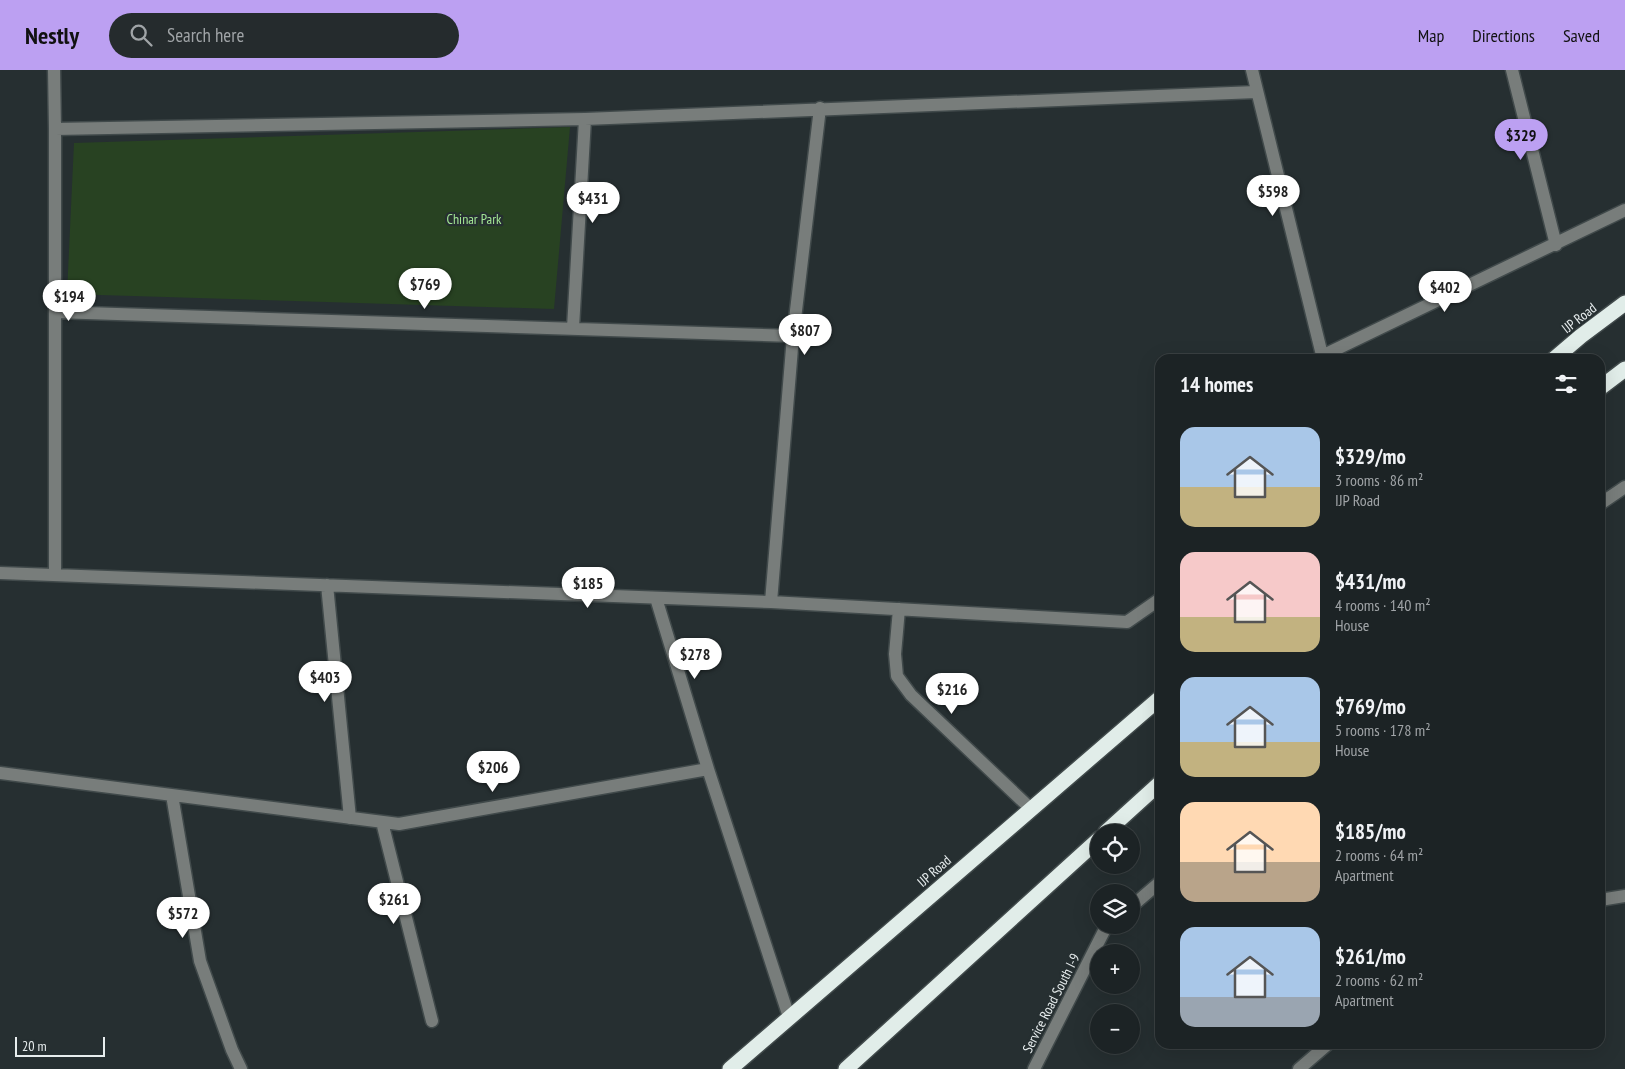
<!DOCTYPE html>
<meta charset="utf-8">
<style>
:root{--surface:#1c2325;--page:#252b2d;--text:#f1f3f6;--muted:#a0a4a7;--line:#3a4042;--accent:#bca0f2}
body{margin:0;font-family:"PT Sans Narrow",sans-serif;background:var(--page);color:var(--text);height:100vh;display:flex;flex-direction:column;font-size:19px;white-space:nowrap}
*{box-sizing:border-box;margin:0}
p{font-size:16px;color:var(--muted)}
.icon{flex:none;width:28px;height:28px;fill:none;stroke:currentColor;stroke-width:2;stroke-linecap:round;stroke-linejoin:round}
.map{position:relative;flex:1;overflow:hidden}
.details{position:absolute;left:1155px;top:284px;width:450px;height:695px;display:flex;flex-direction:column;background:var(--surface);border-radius:15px;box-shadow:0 5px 20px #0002,0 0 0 1px var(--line)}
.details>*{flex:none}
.buttons{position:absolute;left:1090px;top:754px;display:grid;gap:10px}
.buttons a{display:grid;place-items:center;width:50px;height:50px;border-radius:50%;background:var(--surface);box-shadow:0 5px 20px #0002,0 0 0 1px var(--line);font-size:25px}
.scale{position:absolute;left:15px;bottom:12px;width:90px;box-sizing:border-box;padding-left:5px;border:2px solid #e7edee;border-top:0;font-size:14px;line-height:18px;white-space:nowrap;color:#e7edee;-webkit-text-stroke:4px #262f31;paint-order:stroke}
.price{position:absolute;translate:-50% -42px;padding:0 11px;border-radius:18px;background:#fff;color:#222;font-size:16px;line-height:32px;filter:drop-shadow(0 1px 2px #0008)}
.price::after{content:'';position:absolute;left:50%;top:30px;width:15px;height:11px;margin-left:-8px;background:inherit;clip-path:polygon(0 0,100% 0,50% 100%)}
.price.selected{background:var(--accent);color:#111}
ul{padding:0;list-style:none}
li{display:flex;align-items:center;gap:15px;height:125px;padding:0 25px}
li span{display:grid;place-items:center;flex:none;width:140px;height:100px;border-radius:15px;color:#555}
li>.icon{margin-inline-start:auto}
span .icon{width:60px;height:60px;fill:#fffc;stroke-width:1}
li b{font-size:21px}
h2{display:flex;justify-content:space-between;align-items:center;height:60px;padding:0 25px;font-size:21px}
header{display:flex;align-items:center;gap:30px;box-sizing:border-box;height:70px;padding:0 25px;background:var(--accent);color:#111}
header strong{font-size:24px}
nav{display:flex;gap:28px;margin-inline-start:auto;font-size:18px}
.search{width:350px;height:45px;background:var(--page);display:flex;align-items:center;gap:12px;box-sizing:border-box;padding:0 18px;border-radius:28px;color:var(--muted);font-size:19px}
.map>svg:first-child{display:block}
</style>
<header>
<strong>Nestly</strong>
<div class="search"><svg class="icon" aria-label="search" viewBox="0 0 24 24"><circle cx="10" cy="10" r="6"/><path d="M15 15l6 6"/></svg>Search here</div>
<nav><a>Map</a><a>Directions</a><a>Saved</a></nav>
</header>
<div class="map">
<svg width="1625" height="999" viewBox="0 0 1625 999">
<rect width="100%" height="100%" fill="#262f31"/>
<path fill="#284222" d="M570,57l-16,182 -487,-15 7,-151z"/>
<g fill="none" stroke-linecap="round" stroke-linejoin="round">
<defs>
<path id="minor" d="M54,0l1,59v445
M1252,0l71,289
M1512,0l44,175
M55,59l530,-10 671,-27
M55,242l738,24
M573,258l12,-209
M1322,286l303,-146
M1600,434l25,-17
M0,503l771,29 356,20 33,-23
M327,515l23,233
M656,528l52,171
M771,532l22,-266 27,-228
M899,539l-4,45 2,22 14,19 120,114
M0,703l399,51 309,-55 81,248
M172,725l28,166 32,89 9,19
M382,752l50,199
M1600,830l25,-4
M1131,837l29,-25
M1034,999l71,-140 5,-4
M1299,999l29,-25"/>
<path id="highway" d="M1554,289l27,-23 44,-33
M1600,318l25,-19
M1106,762l54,-49
M730,999l430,-371
M846,999l253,-230"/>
</defs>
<use href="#minor" stroke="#414a4b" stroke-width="15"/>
<use href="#highway" stroke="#414a4b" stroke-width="18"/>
<use href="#minor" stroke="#787d7b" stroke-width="12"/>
<use href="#highway" stroke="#e1ede9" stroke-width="15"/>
</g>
<g text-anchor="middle" stroke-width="4.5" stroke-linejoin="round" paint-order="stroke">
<g font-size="14" fill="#a3e695" stroke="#262f31">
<text x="474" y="154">Chinar Park</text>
</g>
<g font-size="14" fill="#e7edee" stroke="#262f31">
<text transform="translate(1579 248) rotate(-38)" y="5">IJP Road</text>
<text transform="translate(934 801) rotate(-41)" y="5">IJP Road</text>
<text transform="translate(1051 933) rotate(-63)" y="5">Service Road South I-9</text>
</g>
</g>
</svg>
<div class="buttons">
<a><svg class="icon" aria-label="locate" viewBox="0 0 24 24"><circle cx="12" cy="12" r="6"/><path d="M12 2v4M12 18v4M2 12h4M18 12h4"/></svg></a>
<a><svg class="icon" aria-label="layers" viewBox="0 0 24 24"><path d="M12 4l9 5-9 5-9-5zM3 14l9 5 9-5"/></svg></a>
<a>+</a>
<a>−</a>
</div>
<div class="scale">20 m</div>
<b class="price selected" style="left:1521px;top:91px">$329</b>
<b class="price" style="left:1273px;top:147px">$598</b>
<b class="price" style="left:593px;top:154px">$431</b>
<b class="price" style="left:425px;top:240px">$769</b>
<b class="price" style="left:1445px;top:243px">$402</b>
<b class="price" style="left:69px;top:252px">$194</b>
<b class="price" style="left:805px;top:286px">$807</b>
<b class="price" style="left:588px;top:539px">$185</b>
<b class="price" style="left:695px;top:610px">$278</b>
<b class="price" style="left:325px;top:633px">$403</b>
<b class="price" style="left:952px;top:645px">$216</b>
<b class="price" style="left:493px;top:723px">$206</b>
<b class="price" style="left:394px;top:855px">$261</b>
<b class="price" style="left:183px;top:869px">$572</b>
<section class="details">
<h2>14 homes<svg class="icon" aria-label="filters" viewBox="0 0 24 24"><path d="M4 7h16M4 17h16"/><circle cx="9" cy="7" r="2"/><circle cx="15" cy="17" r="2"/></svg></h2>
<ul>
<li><span style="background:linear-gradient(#a9c7e8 60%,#c2b280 0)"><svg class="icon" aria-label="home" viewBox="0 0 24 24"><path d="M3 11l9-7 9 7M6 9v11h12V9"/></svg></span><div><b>$329/mo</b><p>3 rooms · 86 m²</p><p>IJP Road</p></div></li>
<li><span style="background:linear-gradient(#f6c9c9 65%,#c2b280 0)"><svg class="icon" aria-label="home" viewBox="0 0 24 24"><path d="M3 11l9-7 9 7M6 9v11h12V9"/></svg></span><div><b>$431/mo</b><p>4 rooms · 140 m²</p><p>House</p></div></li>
<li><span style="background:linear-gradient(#a9c7e8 65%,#c2b280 0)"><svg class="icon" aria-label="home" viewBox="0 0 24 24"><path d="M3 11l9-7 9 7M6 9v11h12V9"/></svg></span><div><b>$769/mo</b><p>5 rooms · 178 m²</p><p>House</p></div></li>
<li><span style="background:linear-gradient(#ffd9b3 60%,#b9a48a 0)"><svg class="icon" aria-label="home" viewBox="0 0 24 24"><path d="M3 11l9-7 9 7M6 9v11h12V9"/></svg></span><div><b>$185/mo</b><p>2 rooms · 64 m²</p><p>Apartment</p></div></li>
<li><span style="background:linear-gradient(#a9c7e8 70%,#9aa5b1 0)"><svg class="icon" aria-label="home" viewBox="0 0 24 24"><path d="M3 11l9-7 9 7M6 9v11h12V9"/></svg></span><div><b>$261/mo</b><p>2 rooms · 62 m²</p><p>Apartment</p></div></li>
</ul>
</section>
</div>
